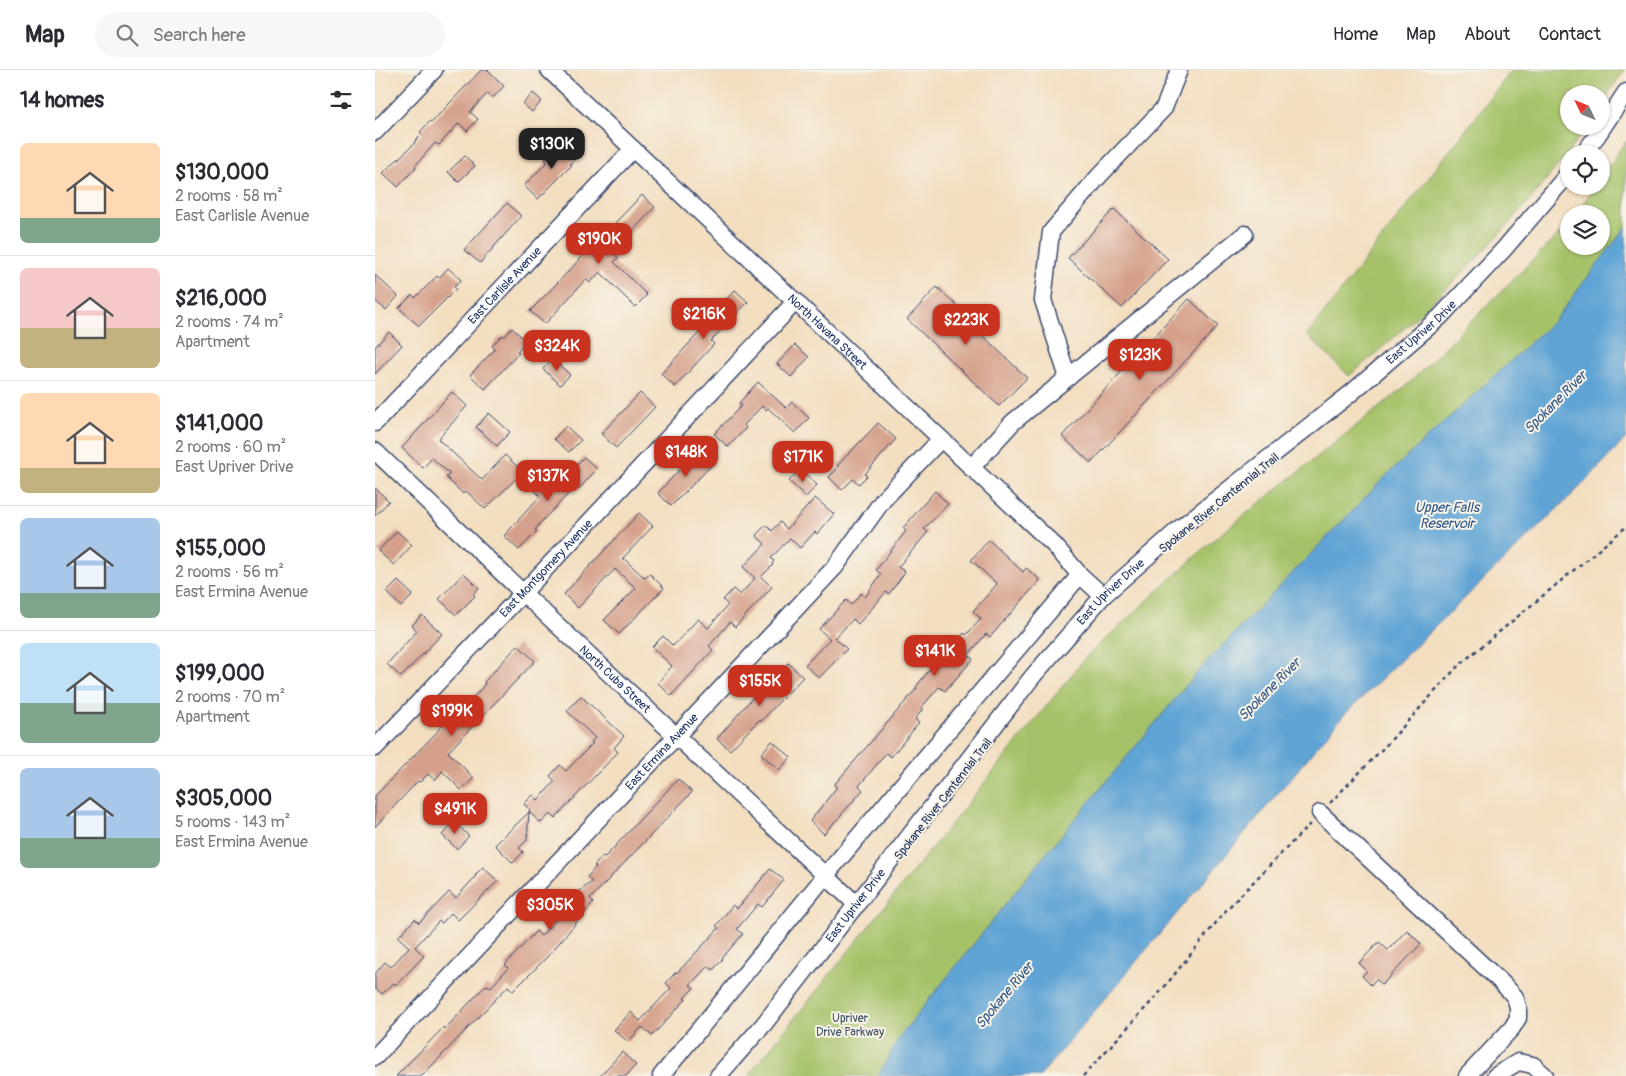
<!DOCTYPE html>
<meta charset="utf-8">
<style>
:root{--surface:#fff;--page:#f7f7f7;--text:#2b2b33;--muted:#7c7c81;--line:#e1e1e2;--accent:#c8321e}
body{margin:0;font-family:Pangolin,sans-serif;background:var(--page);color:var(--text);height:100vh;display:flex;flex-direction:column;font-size:19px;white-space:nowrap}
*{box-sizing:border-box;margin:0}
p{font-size:16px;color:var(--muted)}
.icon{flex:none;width:28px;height:28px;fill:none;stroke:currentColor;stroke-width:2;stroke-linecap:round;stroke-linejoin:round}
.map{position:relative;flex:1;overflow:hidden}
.side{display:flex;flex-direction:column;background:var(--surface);width:375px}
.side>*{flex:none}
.needle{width:32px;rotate:313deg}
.controls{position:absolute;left:1185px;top:15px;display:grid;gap:10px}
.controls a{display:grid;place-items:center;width:50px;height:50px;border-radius:50%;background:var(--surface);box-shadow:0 1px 4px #0004;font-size:25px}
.price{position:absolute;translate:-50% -42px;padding:0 11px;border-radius:10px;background:var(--accent);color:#fff;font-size:16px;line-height:32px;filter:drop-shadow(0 1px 2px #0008)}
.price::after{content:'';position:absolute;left:50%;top:30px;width:15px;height:11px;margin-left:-8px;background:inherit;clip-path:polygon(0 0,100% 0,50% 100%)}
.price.current{background:#222;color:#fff}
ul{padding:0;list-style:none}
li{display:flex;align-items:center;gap:15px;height:125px;padding:0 20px}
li+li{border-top:1px solid var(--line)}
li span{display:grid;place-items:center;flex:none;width:140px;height:100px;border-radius:8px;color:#555}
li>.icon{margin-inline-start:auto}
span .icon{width:60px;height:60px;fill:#fffc;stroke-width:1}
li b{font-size:21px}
h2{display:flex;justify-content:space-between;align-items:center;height:60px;padding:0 20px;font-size:21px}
header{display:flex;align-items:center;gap:30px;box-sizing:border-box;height:70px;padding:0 25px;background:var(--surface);border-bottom:1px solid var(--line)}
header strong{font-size:24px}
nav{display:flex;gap:28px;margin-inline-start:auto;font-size:18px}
.search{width:350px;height:45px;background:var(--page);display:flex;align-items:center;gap:12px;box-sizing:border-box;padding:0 18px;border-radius:28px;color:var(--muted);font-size:19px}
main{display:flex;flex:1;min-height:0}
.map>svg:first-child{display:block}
</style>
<header>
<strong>Map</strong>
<div class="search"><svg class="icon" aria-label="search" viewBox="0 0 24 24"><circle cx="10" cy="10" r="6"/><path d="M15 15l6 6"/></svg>Search here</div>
<nav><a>Home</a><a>Map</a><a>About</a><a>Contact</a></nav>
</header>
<main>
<section class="side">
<h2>14 homes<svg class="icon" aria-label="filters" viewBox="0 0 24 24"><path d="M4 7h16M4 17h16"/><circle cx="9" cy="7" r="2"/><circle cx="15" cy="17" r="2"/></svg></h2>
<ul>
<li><span style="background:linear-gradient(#ffd9b3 75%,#7fa58c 0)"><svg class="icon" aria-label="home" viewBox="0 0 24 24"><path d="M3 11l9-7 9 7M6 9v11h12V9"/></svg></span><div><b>$130,000</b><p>2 rooms · 58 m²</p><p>East Carlisle Avenue</p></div></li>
<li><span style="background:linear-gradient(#f6c9c9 60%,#c2b280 0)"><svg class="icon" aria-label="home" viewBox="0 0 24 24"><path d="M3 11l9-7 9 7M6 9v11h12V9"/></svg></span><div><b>$216,000</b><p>2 rooms · 74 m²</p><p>Apartment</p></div></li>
<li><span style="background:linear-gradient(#ffd9b3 75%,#c2b280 0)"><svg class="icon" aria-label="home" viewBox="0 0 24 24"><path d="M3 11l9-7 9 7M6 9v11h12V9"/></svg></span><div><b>$141,000</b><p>2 rooms · 60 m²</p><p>East Upriver Drive</p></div></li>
<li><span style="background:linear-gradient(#a9c7e8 75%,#7fa58c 0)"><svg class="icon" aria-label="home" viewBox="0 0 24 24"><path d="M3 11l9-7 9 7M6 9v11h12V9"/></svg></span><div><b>$155,000</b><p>2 rooms · 56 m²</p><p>East Ermina Avenue</p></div></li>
<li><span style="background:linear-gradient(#bfe0f5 60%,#7fa58c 0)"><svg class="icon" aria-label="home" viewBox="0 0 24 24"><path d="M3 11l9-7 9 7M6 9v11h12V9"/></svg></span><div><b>$199,000</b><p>2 rooms · 70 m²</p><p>Apartment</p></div></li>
<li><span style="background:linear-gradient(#a9c7e8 70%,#7fa58c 0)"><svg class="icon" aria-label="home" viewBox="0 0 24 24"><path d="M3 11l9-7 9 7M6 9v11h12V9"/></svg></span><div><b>$305,000</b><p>5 rooms · 143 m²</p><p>East Ermina Avenue</p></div></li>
</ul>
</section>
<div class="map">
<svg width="1251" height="1006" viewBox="0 0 1251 1006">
<rect width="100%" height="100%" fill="#f7f3e8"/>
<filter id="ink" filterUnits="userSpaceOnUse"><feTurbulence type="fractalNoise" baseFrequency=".02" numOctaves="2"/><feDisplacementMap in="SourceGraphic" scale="10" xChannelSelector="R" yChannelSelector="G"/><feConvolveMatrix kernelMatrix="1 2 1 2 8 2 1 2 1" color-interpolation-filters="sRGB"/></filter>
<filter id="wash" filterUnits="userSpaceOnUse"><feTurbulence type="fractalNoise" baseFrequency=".0096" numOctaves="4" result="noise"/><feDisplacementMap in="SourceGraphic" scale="20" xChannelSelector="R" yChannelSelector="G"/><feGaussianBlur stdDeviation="1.12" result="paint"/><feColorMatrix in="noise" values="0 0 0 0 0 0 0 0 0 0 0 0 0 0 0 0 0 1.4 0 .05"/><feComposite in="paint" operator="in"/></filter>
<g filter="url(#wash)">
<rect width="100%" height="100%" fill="#f3dec0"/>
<path fill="#a6c269" stroke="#607864" d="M1137,0h112l-23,35v-11h-32v32h18c-67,95 -149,176 -238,250l-42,-41z
M1251,71v86l-71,93 -167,154 -186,193 -152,182 -150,187 -22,40h-130l338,-419 125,-115 196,-157 162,-161v22h32v-32h-25l19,-28h6v-9z"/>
<path fill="#61a4d5" stroke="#3e6a9a" d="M1251,157v211l-41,44 -242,234 -303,360h-162l22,-40 150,-187 152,-182 186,-193 167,-154z"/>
<g id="blocks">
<path fill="#d5a08b" d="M106,0h7l16,16 -11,12 -5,-5 -18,19 8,7 -11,12 -8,-8 -20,22 -4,-2 -20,23 1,1 -18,20 -15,-14 32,-30 -1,-1 8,-8 -2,-2 10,-11 2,1z
M158,23l9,8 -10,11 -9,-8z
M190,72l14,12 -9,10 2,1 -34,34 -14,-13 23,-24 -2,-3 8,-9 2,2z
M90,86l10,10 -17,16 -10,-10z
M267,125l13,12 -42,45 5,6 -4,4 33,33 -12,12 -35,-35 -10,11 -4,-4 -41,45 -15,-13z
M132,133l14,13 -41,47 -16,-13z
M739,139l54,50 -46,49 -54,-50z
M73,198l13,12 -7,7 2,2 -37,37 -20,-18 13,-13 3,3 22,-22 2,2z
M0,205l23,21 -12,14 -11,-9z
M562,217l39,37 -2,3 53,51 -28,28 -92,-87z
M360,220l13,12 -37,39 3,3 -39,43 -14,-13 60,-65 -2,-2z
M814,229l29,27 -127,137 -29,-27z
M137,258l14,13 -9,10 2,2 -34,36 -15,-14 25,-26 -3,-3 9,-10h4z
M14,262l13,13 -27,29v-27z
M420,275l14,12 -18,20 -14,-13z
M178,289l17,16 -10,10 -17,-16z
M383,312l28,26 6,-6 17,16 -14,15 -27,-25 -2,2 -4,-4 -18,19 2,3 -18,19 -14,-13 28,-29 -3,-2z
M77,322l15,14 -29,33 44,41 23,-25 18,17 -38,37 -19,-18 -3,3 -17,-17 4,-3 -18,-16 -9,10 -21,-20z
M265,323l15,14 -39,41 -15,-14z
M114,343l21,19 -13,14 -21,-19z
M503,353l18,16 -31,35 2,2 -8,8 -6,-5 -11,11 -13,-13 10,-10 -2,-1z
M191,356l15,14 -12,12 -15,-13z
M325,380l14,13 -43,43 -13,-13 32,-35 2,1z
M209,387l13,12 -18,20 -3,-3 -35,36 -6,8 2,1 -18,19 -15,-14 36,-40 -6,-6 9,-9 6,5 7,-8 4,4z
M425,399l17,16 -11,12 -17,-16z
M0,418l14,13 -14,15z
M560,421l13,13 -24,25 4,3 -30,35 7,5 -16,22 -3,-2 -28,32 -5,-5 -18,19 12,11 -28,29 -14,-13 25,-26 -11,-10 27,-29 5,5 10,-12 4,4 16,-23 -5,-4 30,-39 -3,-3z
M440,428l19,16 -17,20 -2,-2 -15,16 -10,-10 -19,20 3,3 -2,3 1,1 -12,12 11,10 -37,40 -5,-5 -21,24 4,4 -42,46 -13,-13 14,-17 -20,-19 11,-11 10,10 25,-27 10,9 20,-23 -5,-5 10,-11 7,6 15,-17 -12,-11 22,-23 -9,-9 10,-10 6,6 8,-9 7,7z
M264,443l14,13 -30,32 22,20 5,-4 14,14 -45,46 -15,-14 32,-32 -21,-19 -37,39 -14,-14z
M22,461l15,14 -18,20 -16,-14z
M614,470l34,32 3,-4 14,12 -50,57 -4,-3 -18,21 5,4 -28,32 -6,-4 -18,21 2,1 -8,10 4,4 -28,34 -5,-4 -27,33 4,4 -39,44 -14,-13 27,-34 -3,-2 83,-97 -1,-1 10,-13 18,-22 -6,-5 8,-9 8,6 10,-11 2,2 15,-16 -8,-8 24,-27 -26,-24z
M89,503l15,15 -6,6 2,2 -19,19 -17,-16z
M23,511l15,14 -12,12 -14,-15z
M47,545l20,19 -41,43 -14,-13 30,-33 -5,-6z
M143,575l17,16 -87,91 26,26 -13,12 -19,-19 -7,9 -7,-6 -8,8 -2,-1 -43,46v-31l61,-63 18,-23 2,2 6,-7 3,2 20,-23 -1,-2z
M413,593l15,14 -42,44 -2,-1 -29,30 -13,-11 36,-42 3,3 7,-7h2l16,-17 -3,-2z
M206,626l43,40 -10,12 4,4 -63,66 -5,-4 -9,9 -12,-11 -2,28 -8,8 4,4 -10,11 -18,-18 34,-33 1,-3 -6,-5 9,-9 5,5 17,-19 -5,-5 10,-11 6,6 27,-28 -2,-1 4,-4 -28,-27z
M397,671l19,16 -12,13 -18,-16z
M303,709l14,13 -102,107 3,4 -45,53 -35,35 -5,-5 -86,90h-26l48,-49 1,2 41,-44 5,2 17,-19 -3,-3 31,-34 5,5 22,-24 -6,-6 10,-10 4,4 7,-8 14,-10 -5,-5 9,-10 -2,-1 9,-10 2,1z
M79,752l15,14 -12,13 -15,-14z
M108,797l15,14 -40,39 -7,-7 -9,10 -3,-2 -24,26 9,9 -28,29 -2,-2 -12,11 -7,-6v-14l10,-12 6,5 18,-20 -11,-10 17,-18 4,4 30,-31 7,6 20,-22 -1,-1z
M395,799l14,11 -22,27 -4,-3 -21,25 6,5 -21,24 1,1 -10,11 -5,-4 -18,19 4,3 -10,10 2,1 -34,37 -10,-9 -14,15 -14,-12 17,-18 9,9 31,-33 -5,-5 10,-11 1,1 42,-45 -3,-2 17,-21 4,4z
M1032,860l14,14 -39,41 -6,-6 -5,6 -9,-9 5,-5 -8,-8 20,-21 9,8z
M247,982l14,13 -10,11h-26z"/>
</g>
</g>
<g filter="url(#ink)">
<use href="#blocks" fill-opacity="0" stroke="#3b496d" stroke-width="1"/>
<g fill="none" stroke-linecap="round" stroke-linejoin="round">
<defs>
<g id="minor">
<path id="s1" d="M174,0l505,475 26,30 23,21"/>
<path d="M0,62l59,-62"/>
<path d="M1208,84l14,-18 29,-44"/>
<path d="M693,308l-25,-78 8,-68 48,-56 65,-68 15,-38"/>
<path id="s2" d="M0,353l258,-274"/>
<path id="s3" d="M0,381l148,142 334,312"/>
<path d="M596,398l42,-46 232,-188"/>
<path id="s4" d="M0,678l148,-155 273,-292"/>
<path d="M945,743l183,171 12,13 3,10v11l-6,10 -45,48"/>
<path id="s5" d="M0,987l460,-490 48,-67 58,-61"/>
<path d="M286,1006l164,-200 255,-301"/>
<path id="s6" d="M343,1006l46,-52 269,-348 70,-80 77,-68 170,-134 90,-77 64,-68 65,-76"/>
<path d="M1120,1006l23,-14 15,3 12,11"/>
</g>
</defs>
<use href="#minor" stroke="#3b496d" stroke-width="19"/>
<path stroke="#3b496d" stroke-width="2.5" stroke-dasharray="4 4" stroke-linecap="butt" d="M955,733l61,-63 67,-74 168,-139
M708,1006l79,-86 65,-81 84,-86"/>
<use href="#minor" stroke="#fff" stroke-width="16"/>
</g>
</g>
<g text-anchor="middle" stroke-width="4" stroke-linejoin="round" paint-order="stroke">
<g font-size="12" fill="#1b2f5e" stroke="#f7f3e8">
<text dy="4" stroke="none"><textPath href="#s2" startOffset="189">East Carlisle Avenue</textPath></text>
<text dy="4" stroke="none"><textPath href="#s1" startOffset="382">North Havana Street</textPath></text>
<text dy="4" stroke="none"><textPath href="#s6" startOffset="1029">East Upriver Drive</textPath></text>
<text transform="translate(844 433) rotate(-39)" y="4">Spokane River Centennial Trail</text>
<text dy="4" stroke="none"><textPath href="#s4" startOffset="248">East Montgomery Avenue</textPath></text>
<text dy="4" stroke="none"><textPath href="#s6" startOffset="624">East Upriver Drive</textPath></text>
<text dy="4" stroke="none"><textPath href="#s3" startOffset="331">North Cuba Street</textPath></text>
<text dy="4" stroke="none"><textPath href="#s5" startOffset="419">East Ermina Avenue</textPath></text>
<text transform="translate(568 729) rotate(-52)" y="4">Spokane River Centennial Trail</text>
<text dy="4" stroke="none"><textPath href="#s6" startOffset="219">East Upriver Drive</textPath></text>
</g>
<g font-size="12" fill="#3e5461" stroke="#f7f3e8">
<text x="475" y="952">Upriver<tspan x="475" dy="14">Drive Parkway</tspan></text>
</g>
<g font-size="14" font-style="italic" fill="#345888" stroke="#f7f3e8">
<text transform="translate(1180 332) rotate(-45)" y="5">Spokane River</text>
<text x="1072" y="442">Upper Falls<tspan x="1072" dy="16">Reservoir</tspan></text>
<text transform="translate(894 619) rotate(-45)" y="5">Spokane River</text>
<text transform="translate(629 925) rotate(-50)" y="5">Spokane River</text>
</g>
</g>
</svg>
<div class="controls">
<a><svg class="needle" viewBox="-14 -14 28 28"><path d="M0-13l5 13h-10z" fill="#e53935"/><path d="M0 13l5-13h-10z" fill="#7c7c81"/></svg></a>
<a><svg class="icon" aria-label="locate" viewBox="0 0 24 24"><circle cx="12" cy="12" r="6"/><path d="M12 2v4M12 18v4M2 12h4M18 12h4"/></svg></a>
<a><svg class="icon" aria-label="layers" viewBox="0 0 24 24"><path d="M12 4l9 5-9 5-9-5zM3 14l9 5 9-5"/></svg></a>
</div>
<b class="price current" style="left:177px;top:100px">$130K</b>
<b class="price" style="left:224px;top:195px">$190K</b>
<b class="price" style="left:329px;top:270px">$216K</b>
<b class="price" style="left:591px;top:276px">$223K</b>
<b class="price" style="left:182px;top:302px">$324K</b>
<b class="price" style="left:765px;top:311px">$123K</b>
<b class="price" style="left:311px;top:408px">$148K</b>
<b class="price" style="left:428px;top:413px">$171K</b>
<b class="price" style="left:173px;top:432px">$137K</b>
<b class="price" style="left:560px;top:607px">$141K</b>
<b class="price" style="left:385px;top:637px">$155K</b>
<b class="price" style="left:77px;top:667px">$199K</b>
<b class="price" style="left:80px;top:765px">$491K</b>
<b class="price" style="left:175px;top:861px">$305K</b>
</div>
</main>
